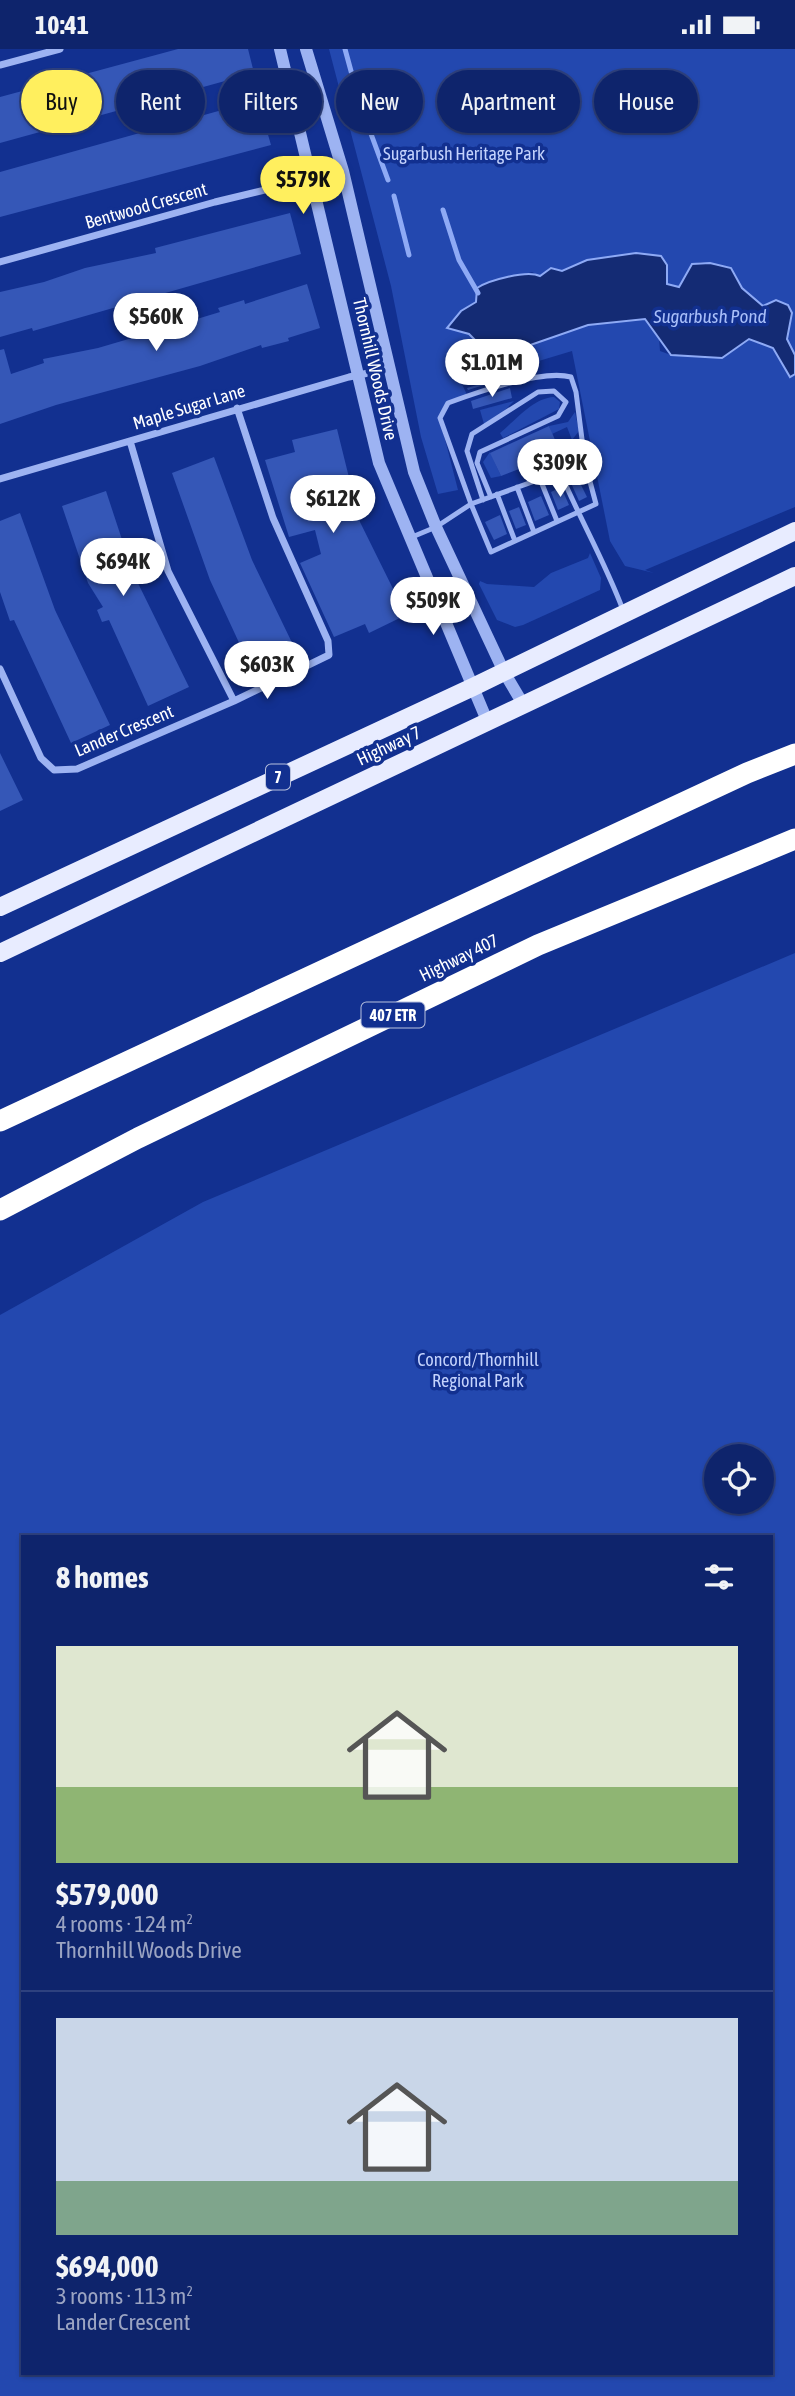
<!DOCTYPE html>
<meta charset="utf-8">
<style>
:root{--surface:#0e246c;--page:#1c3074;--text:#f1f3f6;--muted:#9ba4c2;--line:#2e417f;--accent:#ffef5e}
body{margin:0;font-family:"Asap Condensed",sans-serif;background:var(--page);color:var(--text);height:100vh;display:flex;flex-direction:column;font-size:26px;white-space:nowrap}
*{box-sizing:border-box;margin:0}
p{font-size:23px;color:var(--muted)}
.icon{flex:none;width:38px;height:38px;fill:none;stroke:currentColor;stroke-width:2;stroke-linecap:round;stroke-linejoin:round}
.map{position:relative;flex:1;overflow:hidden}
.details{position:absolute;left:21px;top:1486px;width:752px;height:840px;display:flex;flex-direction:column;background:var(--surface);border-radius:0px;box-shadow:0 2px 5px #0004,0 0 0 2px var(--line)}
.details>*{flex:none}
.top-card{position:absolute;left:21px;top:21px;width:754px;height:63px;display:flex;gap:14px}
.buttons{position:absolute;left:704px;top:1395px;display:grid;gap:14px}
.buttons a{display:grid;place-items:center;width:70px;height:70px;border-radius:50%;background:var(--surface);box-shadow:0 2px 5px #0004,0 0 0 2px var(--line);font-size:35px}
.price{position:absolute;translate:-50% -60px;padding:0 16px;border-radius:24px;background:#fff;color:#222;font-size:23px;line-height:46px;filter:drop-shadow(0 2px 4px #0008)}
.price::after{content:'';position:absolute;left:50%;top:42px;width:21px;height:16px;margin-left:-10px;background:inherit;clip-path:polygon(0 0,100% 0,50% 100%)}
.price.current{background:var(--accent);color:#111}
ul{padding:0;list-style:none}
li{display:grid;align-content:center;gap:14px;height:371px;padding:0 35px}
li+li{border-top:2px solid var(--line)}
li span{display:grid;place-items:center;height:217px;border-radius:0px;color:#555}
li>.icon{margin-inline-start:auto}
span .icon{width:126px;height:126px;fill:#fffc;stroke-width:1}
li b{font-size:30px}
h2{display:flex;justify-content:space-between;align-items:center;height:84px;padding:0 35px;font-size:30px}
.tag{padding:0 24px;border-radius:32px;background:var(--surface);box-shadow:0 2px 5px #0004,0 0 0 2px var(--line);font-size:24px;line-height:63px}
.tag.current{background:var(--accent);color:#111}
.status{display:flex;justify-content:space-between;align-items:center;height:49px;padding:0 35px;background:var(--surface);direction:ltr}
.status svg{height:19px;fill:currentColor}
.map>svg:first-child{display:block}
</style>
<div class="status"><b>10:41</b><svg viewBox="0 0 49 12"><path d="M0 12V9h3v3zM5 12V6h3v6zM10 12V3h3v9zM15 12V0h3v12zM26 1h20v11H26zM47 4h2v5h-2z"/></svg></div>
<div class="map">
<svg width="795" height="2347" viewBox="0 0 795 2347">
<rect width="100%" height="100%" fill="#123090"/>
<path fill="#2348af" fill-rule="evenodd" d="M329,0h466v306l-8,-15 1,-9 -5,6 12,37v133l-150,63 9,3 -29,-7 -15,-25 -38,-190 -110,33 6,13 -22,8 -7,11 19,74 -20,4 -17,-57 -30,-151zM701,213l30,6 11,20 21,18 7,-2 22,9 -3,14 -118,28 -11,-4 -1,-12 -13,-20 -58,6 -72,25 -30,1 -17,-17 -21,-6 28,-26 1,-14 55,-16 8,4 11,-8 11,3 105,-6v19l12,3 13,-23z
M554,348l6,5 -1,7 -56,29 -3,-5c16,-13 33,-35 54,-36z
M514,352l-19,19 -11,4 -4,-14z
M575,363l4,19 -7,9 -5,-13 -15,7 -3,-8 19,-4z
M490,403l11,24 -10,2 -8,-16z
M590,504l11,25 -1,12 -77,35 -8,2 -18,-7 -18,-36 1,-3 7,3 47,3 17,-14 37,-15z
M795,904v1443h-795v-1081l203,-113zM761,1407v45h-45v-45zM23,1488h749v836h-749z"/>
<path fill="#142b74" stroke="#8eaaf5" stroke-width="2" d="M636,204l25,3 6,9v19l12,3 13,-23 18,-1 21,5 11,20 21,18 13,-6 12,5 4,8 -5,26 8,16v19l-5,3 -17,-29 -24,-9 -27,19 -51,-3 -26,-36 -57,6 -72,25 -30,1 -17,-17 -22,-6 14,-17 15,-9 1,-14c12,-8 50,-18 63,-12l11,-8 11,3 25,-11z"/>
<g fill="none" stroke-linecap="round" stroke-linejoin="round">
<path stroke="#8eaaf5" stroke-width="5" d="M345,0l15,55 28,76
M394,147l15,59
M443,161l16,50 19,33"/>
</g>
<path fill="#3557b7" d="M178,0h70l6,24 -254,70v-46z
M258,51l13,45 -271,72v-45z
M290,164l11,41 -268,77 -1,-3 -32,9v-45l44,-10 41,-14 71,-15 -1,-5z
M307,235l13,44 -32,10 1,3 -27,7 -1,-3 -61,21 -144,39 -56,19v-74l4,-1 7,25 33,-11 -1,-4 55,-11 34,-10 -2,-5 57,-11 33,-10 -2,-4 26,-8 1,4z
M506,327l1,2 -39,12 -1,-2z
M510,339l2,10 -39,11 -2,-8z
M549,377l7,16 -10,4 3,6 -18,9 1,3 -31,12 -11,-23z
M337,380l23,93 46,93 -37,18 -4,-9 -31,13 -34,-74 21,-9 -6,-24 -26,7 -24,-77 30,-8 -3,-12z
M214,408l38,103 46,95 -44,20 -44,-95 -38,-107z
M578,430l9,18 -8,4 -8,-18z
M561,438l8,18 -11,5 -7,-18z
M106,442l27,82 56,114 -41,19 -39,-86 -7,2 -5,-12 6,-3 -15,-24 -26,-77z
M541,447l8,19 -14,6 -7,-19z
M519,458l7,18 -10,4 -7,-18z
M20,464l35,97 55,115 -39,18 -57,-123 -4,1 -10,-29v-71z
M500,466l7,19 -13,6 -9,-18z
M0,704l23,47 -23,11z"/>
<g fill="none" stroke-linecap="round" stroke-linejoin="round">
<path stroke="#9db3f2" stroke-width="5" d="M560,423c20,47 45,90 63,138
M540,430l17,42
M517,438l17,45
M497,445l18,47
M483,451l-16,-49 5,-17 66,-42 16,-1 12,11 -8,14 -78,36 -3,11 14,34
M412,488l24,-10 35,-23 20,48 105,-48 -11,-41 -9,-71 -5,-15c-29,-8 -93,15 -123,26l-8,15 31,86 114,-41"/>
<path stroke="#9db3f2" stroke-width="7" d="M0,16l60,-16
M0,213l215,-60 128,-31
M130,392l38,130 66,130
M0,430l349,-102 39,-8
M0,620l41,89 13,12 23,-1 157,-68 95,-46 -1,-14 -55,-123 -36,-110"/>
<path stroke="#9db3f2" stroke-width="12" d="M280,0l99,414 109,260
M306,0l37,122 71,301 22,55 68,145 19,32"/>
<path stroke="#e8ecff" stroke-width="18" d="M0,858l473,-220 322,-156
M0,904l795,-377"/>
<path stroke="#fff" stroke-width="21" d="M0,1072l747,-348 48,-19
M0,1161l138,-72 400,-193 257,-106"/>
</g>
<g text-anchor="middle" stroke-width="7" stroke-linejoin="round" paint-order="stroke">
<g fill="#123090" stroke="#b8c1de" stroke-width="2">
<rect x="266" y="715.5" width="24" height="25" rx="5"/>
<rect x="361.5" y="953.5" width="63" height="25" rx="5"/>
</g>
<g font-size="16" font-weight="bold" fill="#fff">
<text x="278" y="734">7</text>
<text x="393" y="972">407 ETR</text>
</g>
<g font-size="18" fill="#c4d3fd" stroke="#123090">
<text x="464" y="111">Sugarbush Heritage Park</text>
<text x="478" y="1317">Concord/Thornhill<tspan x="478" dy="21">Regional Park</tspan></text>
</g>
<g font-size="18" fill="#fff" stroke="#123090">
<text transform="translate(146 157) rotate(-16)" y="6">Bentwood Crescent</text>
<text transform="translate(375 320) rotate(77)" y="6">Thornhill Woods Drive</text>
<text transform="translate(189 358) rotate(-17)" y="6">Maple Sugar Lane</text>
<text transform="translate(124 682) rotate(-23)" y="6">Lander Crescent</text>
<text transform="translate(389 697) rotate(-25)" y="6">Highway 7</text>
<text transform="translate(459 909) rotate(-26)" y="6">Highway 407</text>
</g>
<g font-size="19" font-style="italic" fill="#a8bef9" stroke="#123090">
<text x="710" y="274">Sugarbush Pond</text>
</g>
</g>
</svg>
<div class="buttons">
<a><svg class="icon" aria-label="locate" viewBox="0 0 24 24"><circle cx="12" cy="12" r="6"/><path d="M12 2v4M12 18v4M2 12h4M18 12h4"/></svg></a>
</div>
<b class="price current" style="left:303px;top:167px">$579K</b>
<b class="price" style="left:156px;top:304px">$560K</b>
<b class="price" style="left:492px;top:350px">$1.01M</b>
<b class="price" style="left:560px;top:450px">$309K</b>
<b class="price" style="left:333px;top:486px">$612K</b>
<b class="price" style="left:123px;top:549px">$694K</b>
<b class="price" style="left:433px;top:588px">$509K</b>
<b class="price" style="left:267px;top:652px">$603K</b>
<div class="top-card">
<a class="tag current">Buy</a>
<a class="tag">Rent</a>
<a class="tag">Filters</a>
<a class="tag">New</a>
<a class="tag">Apartment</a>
<a class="tag">House</a>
</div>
<section class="details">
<h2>8 homes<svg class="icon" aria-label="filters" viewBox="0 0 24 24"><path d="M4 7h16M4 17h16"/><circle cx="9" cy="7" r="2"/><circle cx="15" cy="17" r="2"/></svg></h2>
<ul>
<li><span style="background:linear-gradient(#dfe7d0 65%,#8fb573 0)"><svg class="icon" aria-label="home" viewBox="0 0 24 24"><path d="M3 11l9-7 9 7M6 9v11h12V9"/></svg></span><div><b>$579,000</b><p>4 rooms · 124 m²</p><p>Thornhill Woods Drive</p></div></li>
<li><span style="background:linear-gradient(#c9d6e8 75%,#7fa58c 0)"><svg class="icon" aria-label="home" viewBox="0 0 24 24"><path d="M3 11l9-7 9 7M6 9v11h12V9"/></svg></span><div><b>$694,000</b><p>3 rooms · 113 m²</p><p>Lander Crescent</p></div></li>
</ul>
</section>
</div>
